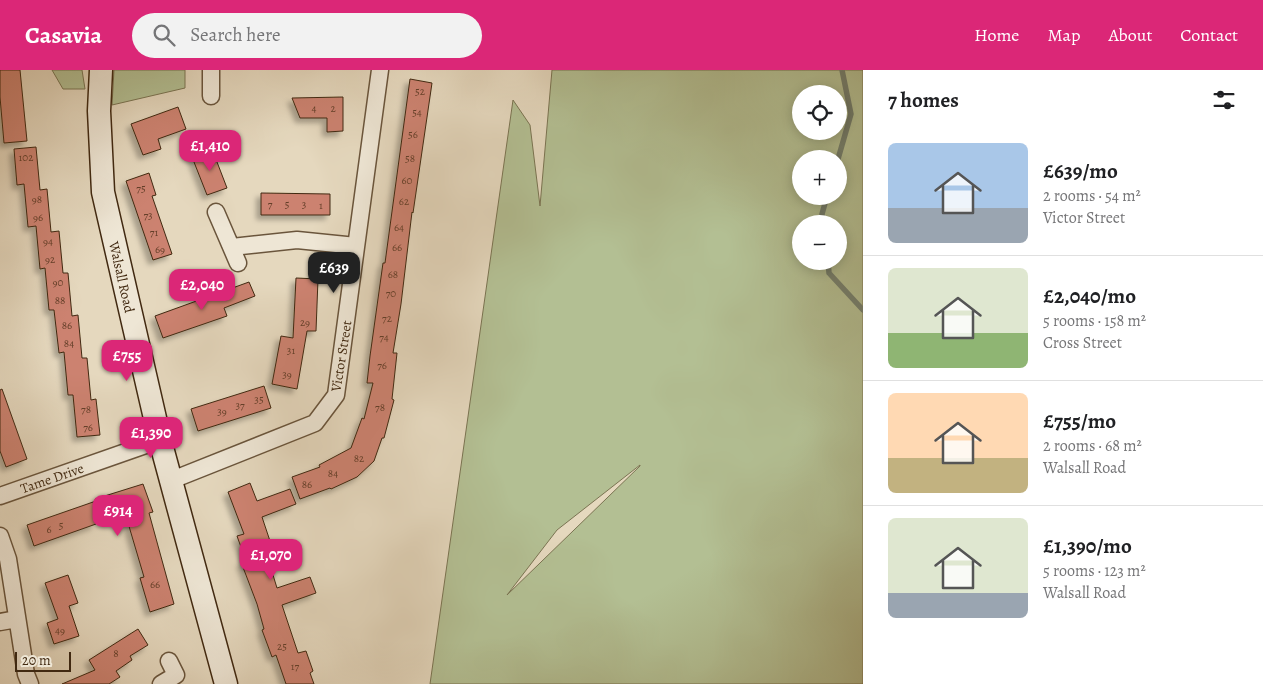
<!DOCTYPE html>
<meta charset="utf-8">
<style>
:root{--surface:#fff;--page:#f2f2f2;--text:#202124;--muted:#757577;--line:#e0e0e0;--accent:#db2777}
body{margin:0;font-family:Alegreya,serif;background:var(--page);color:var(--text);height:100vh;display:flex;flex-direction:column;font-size:19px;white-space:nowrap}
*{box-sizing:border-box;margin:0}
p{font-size:16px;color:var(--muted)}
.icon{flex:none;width:28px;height:28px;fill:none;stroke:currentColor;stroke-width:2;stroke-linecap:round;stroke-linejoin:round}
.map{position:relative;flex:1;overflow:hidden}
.panel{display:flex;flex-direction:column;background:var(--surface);width:400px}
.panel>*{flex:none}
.tools{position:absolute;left:792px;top:15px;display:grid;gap:10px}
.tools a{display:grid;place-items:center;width:55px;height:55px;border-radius:50%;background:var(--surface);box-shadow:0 2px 12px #0003;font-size:25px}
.scale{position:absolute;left:15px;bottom:12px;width:56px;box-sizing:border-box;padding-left:5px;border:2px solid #412911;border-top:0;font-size:14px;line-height:18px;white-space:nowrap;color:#412911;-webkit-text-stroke:4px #eee6d5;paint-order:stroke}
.price{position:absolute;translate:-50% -42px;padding:0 11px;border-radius:10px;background:var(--accent);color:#fff;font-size:16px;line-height:32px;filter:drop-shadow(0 1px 2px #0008)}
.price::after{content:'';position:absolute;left:50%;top:30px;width:15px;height:11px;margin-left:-8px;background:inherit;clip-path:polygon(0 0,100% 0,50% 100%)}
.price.selected{background:#222;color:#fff}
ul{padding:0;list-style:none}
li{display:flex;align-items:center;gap:15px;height:125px;padding:0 25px}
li+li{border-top:1px solid var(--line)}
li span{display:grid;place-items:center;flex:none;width:140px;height:100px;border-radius:8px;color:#555}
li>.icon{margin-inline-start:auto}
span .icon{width:60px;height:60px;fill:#fffc;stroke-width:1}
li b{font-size:21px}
h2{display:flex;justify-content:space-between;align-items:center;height:60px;padding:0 25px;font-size:21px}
header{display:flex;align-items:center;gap:30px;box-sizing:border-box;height:70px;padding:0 25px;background:var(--accent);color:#fff}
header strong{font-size:24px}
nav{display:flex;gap:28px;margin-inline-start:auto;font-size:18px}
.search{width:350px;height:45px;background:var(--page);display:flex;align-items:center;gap:12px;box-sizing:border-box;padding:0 18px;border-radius:28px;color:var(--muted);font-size:19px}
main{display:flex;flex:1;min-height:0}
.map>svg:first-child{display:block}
</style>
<header>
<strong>Casavia</strong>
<div class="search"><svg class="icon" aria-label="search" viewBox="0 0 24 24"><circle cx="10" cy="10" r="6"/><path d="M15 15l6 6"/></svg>Search here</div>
<nav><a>Home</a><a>Map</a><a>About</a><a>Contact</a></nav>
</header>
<main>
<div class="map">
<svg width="863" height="614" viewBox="0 0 863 614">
<defs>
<filter id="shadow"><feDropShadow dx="-4.5" dy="4.5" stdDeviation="2.5" flood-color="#0004"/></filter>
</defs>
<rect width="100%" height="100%" fill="#e5d8be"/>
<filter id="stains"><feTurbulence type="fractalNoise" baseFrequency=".004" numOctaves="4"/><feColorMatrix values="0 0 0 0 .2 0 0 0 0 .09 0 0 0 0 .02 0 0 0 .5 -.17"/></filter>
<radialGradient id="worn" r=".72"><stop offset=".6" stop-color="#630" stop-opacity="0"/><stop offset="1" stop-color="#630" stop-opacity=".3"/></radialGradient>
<path fill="#b3bf93" stroke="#7a7452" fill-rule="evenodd" d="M52,0h30l3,19h-22z
M114,0h71v18l-73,17z
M552,0h311v614h-433l83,-584 17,25 10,81zM801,24h38v37h-38zM801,89h38v37h-38zM801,154h38v37h-38zM640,395v1l-133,129 50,-65z"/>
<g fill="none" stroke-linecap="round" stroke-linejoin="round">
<path stroke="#74806f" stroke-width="5.5" d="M838,89l13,-45 -9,-44
M823,154l-1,-10 5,-18
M828,191l1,12 34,37"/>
</g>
<path fill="#cc8270" stroke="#412911" filter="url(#shadow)" d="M0,0h20l7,71 -23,2 -4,-46z
M410,9l22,4 -19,130 -1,-1 -11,92 -8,49h4l-5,46 2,1 -10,38h-2l-8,23 -17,16 -26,12 -1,-1 -30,11 -8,-22 28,-10 -1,-2 32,-17 11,-30 2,1 9,-36h-6l3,-27 13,-93h2z
M343,27v34l-16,1v-14h-27l-8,-20z
M178,37l8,22 -28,10 3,10 -18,6 -12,-31z
M36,77l4,43 7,-1 4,43 8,-1 4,42h5l4,43 6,-1 4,43h5l4,42 5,-1 4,36 -23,2 -4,-42h-5l-4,-43 -5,1 -5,-43h-5l-4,-42 -5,1 -4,-43 -8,1 -4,-43 -7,1 -3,-36z
M212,79l15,39 -20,7 -15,-38z
M149,103l7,22 -4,1 20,58 -19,6 -27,-79z
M261,123l69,1v21h-69z
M296,208l22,1 -2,52h-9l-10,58 -25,-5 9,-48 12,2z
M249,212l6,14 -31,12 3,8 -64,22 -8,-22z
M264,316l7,22 -73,23 -7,-22z
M2,319l25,70 -21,8 -6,-16v-61z
M250,413l7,18 33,-12 6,15 -34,13 10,30 -7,2 12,39 33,-11 6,16 -34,12 16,48 8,-2 7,20 -3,2 4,11h-28l-10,-29 -4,2 -10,-27 2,-1 -7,-25 -16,-42 5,-1 -9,-25 7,-2 -16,-42z
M143,414l10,28 -4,1 25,91 -24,8 -10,-34 4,-1 -21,-71 -29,10 2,8 -62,22 -7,-21 69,-24 -1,-2z
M68,505l10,28 -9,3 10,30 -25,8 -7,-21 11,-4 -13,-36z
M138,559l10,16 -18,11 2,4 -16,11 4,6 -11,7h-47l33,-14 -6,-10z"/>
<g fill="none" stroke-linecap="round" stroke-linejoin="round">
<defs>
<path id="minor" d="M211,0v26
M216,142l22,51
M232,177l65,-7 59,6
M172,410l143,-57 21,-28 44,-325
M0,426l160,-56
M0,466l8,23 18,115 4,10
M0,552l17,-3
M161,614l15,-9 -7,-14"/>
<path id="secondary" d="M101,0l-2,41 4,81 57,248 66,244"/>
</defs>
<use href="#minor" stroke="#6a553c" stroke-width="19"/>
<use href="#secondary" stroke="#412911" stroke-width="25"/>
<use href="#minor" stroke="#eee6d5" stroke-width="16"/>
<use href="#secondary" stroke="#eee6d5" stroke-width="22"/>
</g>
<g text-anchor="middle" stroke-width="4" stroke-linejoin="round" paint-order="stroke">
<g font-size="11" fill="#643f29">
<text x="420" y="25">52</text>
<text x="314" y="42">4</text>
<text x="333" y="42">2</text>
<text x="417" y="46">54</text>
<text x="413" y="68">56</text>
<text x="26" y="91">102</text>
<text x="410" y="92">58</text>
<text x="407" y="114">60</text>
<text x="141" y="122">75</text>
<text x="37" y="133">98</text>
<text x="404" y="135">62</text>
<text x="270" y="138">7</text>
<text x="287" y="138">5</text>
<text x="304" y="138">3</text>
<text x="321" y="139">1</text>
<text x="148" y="149">73</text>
<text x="38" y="151">96</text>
<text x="399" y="161">64</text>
<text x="154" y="166">71</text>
<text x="48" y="175">94</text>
<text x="397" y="181">66</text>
<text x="160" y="183">69</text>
<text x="50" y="193">92</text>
<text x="393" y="208">68</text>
<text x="58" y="216">90</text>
<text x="391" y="227">70</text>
<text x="60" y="234">88</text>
<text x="387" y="252">72</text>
<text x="305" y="256">29</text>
<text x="67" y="259">86</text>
<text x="384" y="271">74</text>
<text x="69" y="277">84</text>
<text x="291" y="284">31</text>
<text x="382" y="299">76</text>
<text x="287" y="308">39</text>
<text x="259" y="333">35</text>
<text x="240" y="339">37</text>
<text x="380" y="341">78</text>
<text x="86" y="343">78</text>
<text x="222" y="345">39</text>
<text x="88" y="361">76</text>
<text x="359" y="392">82</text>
<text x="333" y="407">84</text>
<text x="307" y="418">86</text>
<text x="61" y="459">5</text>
<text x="49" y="463">6</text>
<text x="155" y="518">66</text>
<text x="60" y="564">49</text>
<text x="282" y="580">25</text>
<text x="116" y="587">8</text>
<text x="295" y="600">17</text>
</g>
<g font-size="14" fill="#412911" stroke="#eee6d5">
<text transform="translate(122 207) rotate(77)" y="5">Walsall Road</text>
<text transform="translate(341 286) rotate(-81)" y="5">Victor Street</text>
<text transform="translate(52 408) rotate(-19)" y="5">Tame Drive</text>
</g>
</g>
<rect width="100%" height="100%" filter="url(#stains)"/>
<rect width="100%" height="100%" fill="url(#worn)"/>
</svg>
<div class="tools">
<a><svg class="icon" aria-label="locate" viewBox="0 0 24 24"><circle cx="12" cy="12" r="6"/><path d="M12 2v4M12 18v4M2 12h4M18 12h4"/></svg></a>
<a>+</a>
<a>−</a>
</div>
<div class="scale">20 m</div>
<b class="price" style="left:210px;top:102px">£1,410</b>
<b class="price selected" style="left:334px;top:224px">£639</b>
<b class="price" style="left:202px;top:241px">£2,040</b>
<b class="price" style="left:127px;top:312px">£755</b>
<b class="price" style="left:151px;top:389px">£1,390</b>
<b class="price" style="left:118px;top:467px">£914</b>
<b class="price" style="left:271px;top:511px">£1,070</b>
</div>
<section class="panel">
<h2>7 homes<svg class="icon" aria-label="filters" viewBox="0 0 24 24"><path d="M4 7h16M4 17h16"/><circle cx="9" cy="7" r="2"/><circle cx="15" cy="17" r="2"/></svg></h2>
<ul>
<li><span style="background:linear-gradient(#a9c7e8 65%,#9aa5b1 0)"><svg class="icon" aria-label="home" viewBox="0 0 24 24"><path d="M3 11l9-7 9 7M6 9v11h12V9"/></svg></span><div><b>£639/mo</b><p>2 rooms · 54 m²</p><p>Victor Street</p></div></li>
<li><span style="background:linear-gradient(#dfe7d0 65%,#8fb573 0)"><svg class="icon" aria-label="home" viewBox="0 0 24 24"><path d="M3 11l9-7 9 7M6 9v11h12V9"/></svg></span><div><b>£2,040/mo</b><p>5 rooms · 158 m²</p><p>Cross Street</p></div></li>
<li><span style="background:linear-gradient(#ffd9b3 65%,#c2b280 0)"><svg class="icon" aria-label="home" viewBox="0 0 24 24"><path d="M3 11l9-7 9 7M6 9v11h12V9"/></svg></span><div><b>£755/mo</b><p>2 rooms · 68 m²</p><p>Walsall Road</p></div></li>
<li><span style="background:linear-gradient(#dfe7d0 75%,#9aa5b1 0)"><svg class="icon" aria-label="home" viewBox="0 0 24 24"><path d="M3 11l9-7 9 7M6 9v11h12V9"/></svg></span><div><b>£1,390/mo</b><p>5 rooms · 123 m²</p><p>Walsall Road</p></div></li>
</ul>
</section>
</main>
